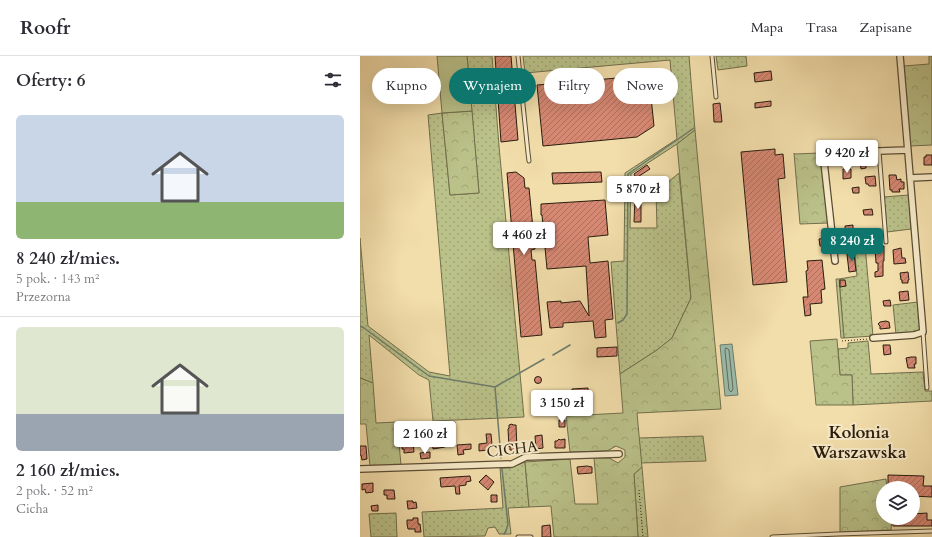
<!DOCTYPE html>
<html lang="pl">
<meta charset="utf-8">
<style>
:root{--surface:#fff;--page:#f7f7f7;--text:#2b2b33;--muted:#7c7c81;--line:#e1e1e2;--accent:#0f766e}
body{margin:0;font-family:Cardo,serif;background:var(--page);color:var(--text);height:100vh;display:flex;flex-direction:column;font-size:15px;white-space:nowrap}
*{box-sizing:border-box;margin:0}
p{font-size:13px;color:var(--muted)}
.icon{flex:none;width:22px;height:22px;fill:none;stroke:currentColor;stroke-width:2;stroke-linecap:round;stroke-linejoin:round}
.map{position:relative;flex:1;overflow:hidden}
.details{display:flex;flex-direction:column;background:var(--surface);width:360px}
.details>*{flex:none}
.guide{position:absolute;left:12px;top:12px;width:380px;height:36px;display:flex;gap:8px}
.fabs{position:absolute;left:516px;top:425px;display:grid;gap:8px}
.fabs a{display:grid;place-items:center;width:44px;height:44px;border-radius:50%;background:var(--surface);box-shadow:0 4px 16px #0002;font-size:20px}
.price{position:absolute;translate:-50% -34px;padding:0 9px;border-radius:4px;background:#fff;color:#222;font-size:13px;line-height:26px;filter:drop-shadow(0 1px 2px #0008)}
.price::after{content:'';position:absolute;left:50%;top:24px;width:12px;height:9px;margin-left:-6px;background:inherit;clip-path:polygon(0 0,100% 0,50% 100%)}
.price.on{background:var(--accent);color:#fff}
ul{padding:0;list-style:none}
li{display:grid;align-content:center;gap:8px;height:212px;padding:0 16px}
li+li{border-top:1px solid var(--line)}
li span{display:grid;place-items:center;height:124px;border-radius:6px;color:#555}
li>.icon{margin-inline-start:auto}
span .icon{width:72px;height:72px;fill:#fffc;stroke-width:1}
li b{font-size:17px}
h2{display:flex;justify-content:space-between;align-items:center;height:48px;padding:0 16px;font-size:17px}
.chip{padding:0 14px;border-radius:18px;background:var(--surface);box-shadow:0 4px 16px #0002;font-size:14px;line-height:36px}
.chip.on{background:var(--accent);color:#fff}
header{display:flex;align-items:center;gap:24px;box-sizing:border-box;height:56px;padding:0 20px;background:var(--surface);border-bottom:1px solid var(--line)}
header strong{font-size:19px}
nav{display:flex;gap:22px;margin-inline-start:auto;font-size:14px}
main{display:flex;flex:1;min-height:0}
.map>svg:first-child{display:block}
</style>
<header>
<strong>Roofr</strong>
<nav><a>Mapa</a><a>Trasa</a><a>Zapisane</a></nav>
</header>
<main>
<section class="details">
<h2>Oferty: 6<svg class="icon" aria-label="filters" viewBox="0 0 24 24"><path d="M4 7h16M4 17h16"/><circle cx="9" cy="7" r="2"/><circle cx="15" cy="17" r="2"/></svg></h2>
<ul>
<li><span style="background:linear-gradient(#c9d6e8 70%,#8fb573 0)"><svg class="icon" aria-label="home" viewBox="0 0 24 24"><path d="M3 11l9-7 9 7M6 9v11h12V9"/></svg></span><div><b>8 240 zł/mies.</b><p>5 pok. · 143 m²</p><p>Przezorna</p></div></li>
<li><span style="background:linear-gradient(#dfe7d0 70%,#9aa5b1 0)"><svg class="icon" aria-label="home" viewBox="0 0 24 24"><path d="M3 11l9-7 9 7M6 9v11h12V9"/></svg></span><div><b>2 160 zł/mies.</b><p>2 pok. · 52 m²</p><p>Cicha</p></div></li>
</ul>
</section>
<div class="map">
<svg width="572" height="481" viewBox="0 0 572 481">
<defs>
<pattern id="grass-dots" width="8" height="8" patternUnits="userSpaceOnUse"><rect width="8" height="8" fill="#bac189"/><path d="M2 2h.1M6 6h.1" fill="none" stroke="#a0a575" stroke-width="1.8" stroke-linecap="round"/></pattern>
<pattern id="forest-crowns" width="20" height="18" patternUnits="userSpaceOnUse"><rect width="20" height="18" fill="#bac189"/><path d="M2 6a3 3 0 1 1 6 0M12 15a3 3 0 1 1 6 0" fill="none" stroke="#a0a575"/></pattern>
<pattern id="building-hatch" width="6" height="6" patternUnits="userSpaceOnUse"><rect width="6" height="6" fill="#d68873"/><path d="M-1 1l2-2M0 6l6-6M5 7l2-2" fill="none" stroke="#ae6f5d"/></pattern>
</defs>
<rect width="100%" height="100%" fill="#f2deab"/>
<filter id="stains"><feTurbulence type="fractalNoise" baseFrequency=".005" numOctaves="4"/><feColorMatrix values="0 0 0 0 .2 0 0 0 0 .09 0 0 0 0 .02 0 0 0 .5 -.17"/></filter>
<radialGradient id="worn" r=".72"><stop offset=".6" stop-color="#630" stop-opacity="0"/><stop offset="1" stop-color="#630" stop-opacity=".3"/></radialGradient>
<path fill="url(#grass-dots)" stroke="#726f4c" d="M107,0h25l7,90 25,271 -91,4 -4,-41 -10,-5 -50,-40 4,48 -13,-5v-140l8,88 61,46 21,4 -22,-261 14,-2 8,82 29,-2z
M163,0h166l6,74 -18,14 -46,30 -1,54h27l-1,-36 23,-19 12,125 -19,40 -15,12 -37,24 -9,-112 13,-1 1,-88 52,-34 -7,-79 -145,13z
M356,0h30l1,10 -29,4z
M549,139l2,34 -24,3 -3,-35z
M505,189l8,91 -29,2 -5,-59 18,-3 -3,-30z
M558,246l2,27 -3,3 -21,2 -3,-29z
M508,285l3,33 52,-2 2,19h7v10l-79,4 -1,-30h-12l-2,-26 10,-1v-5z
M343,380l3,25 -65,2 -2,-25z
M165,406l4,45 -21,1 3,26h-12l-4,-7 -7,1 -3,8 -61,1 -2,-25 81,-4 -3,-40h10z
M282,411l6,70h-10l-4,-63z
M36,457l1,24h-26l-2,-23z"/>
<path fill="url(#forest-crowns)" stroke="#726f4c" d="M569,0h3v89l-22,1 -6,-80 25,-2z
M112,55l7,82 -29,2 -8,-82z
M335,74l26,279 -84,4 5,54 -8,7 4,63h-84l-3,-31 -22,1 -4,-45 45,-3 5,45h23l-4,-46h15l9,5 7,-6v-7l-9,-4 -9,5 -37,1 -4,-36 57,-3 -3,-39 37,-24 15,-12 19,-40 -14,-154z
M434,97l1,1 25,-1 9,70 -29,1z
M476,223h3l5,59h-3z
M477,283l3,36h12l1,30h-37l-6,-64z
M0,322l13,5 3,40 21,-1 4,43 -31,1 -4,-42h-6z
M526,423l1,9h-4v30h9l-1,12 -51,2v-45z"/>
<path fill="#bac189" stroke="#726f4c" d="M77,0h30l5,55 -30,2z"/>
<path fill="#9bbcaa" stroke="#6d7c6c" d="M372,288l6,51 -13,1 -5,-51z"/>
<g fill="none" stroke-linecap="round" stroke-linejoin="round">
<path stroke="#626c5c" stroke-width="1" d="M366,292l2,1 1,1 4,39 -2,3 -2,-2 -4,-39z"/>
<path stroke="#6d7c6c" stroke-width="1.5" d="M258,267l5,-3 4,-6 1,-140 66,-46
M0,270l4,2 65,48 66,11 49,-28
M193,299l17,-10
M135,331l6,71
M142,413l6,55 -2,7 -2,3"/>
</g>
<path fill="url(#building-hatch)" stroke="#291d0e" d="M135,0h16l7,84 -17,2z
M411,15l1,9 -17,2 -1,-9z
M280,20l9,2 5,48 -17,11 -94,9 -6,-61z
M411,45v5l-16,2v-5z
M360,47l2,19h-8l-1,-18z
M415,93v6l8,-1 2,24 -7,1 9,103 -34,3 -12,-133z
M566,99h6v10h-8v-8h2z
M500,106h6v6l-5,1z
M287,109l3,4 -14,9 -2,-4z
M483,113h8v9l-8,1z
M156,116l8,6 1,10h4l6,61 -4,1 1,10h3l7,75 -21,2 -14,-164z
M241,116l1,10 -49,2 -1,-11z
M529,119h7l1,5 4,-1v3h3v7h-5l1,3h-8v-2h-2z
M515,120l1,10h-7l-1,-2h-2l-1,-7z
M499,131v6h-6l-1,-5z
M275,141h6v25h-7z
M245,144l3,35 -20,2 2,26 18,-2 5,58 -8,1 1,17 -11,1 -2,-17 -30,2v4l-13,1 -3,-26 14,-1v2l19,-2 9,15 -3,-50 -39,3 -5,-54h-1v-11z
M512,153l1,6h-9l-1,-5z
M493,169v6h2l1,9 -10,1 -1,-15z
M467,182l1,8h-8l-1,-7z
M524,190v15h-1v15l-8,1v-5l3,-1v-8h-2l-1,-16z
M541,192l1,10h3l1,5 -12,1 -1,-14z
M494,197l2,18 -7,1 -2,-18z
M462,204l3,29 -4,1 1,13 -12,1 1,11 -6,1 -2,-19h5l-2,-26 2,-1 -1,-9z
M548,216l1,8h-1v3h-6v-3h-1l-1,-7z
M480,224h5l1,6 -6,1z
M548,235l1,9 -9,1 -1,-9z
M530,244l1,6h-7l-1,-5z
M526,265l3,1 1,6 -10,1v-3l-2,-2 2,-2z
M523,289h7l1,9 -7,1z
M257,291v9l-20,1v-9z
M551,301h5v7h-2l1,4h-7l-2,-10z
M174.5 324a3.5 3.5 0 1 1 7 0a3.5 3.5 0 1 1-7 0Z
M228,332l1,23h-8v-11l-9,1v-12z
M199,364h6v7h-6z
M88,366h7v5h-6z
M152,368l1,1h3l1,24h-2l-2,2 -1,-1h-2v-4l-1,1 -1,-18 1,-1v-3z
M126,378h5l1,11 -4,1v4l-9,1v-7l8,-1z
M182,379l1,13 -7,1 -1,-13z
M76,382h5v1h4v8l-12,2 -1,-8 4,-1z
M199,383l1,1 5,-1v9h-10v-7h2z
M53,386l1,10 -10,1v-4h-2v-6z
M111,388v5l-8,1 1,4 -6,1 -1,-10z
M0,390h6l1,13 -5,1 -1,-5h-1z
M70,396v6l-9,1 -1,-6z
M227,410l5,1v6l-14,1 -1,-7z
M126,419l8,7 -6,8 -9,-8z
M528,419l36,1 -1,10h9v11l-19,-1v-8h-19v-2h-6z
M110,420l1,5 -5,1v3l-7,1 1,8h-4l-1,-8 -14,1 -1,-9z
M13,427v9l-7,1 -1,-4 -3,1v-6z
M24,434h10l1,9h-8v-4h-3z
M131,439h6v7h-6z
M47,445h6v2l3,-1 1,6 -9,1z
M18,449v6h-6l-1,-5z
M567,457v7h5v6h-39l-1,-8h21v-4z
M53,462h5v6h2l1,8h-6v-3h-7l-1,-5v-4h6z
M190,469l1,12h-9v-11z"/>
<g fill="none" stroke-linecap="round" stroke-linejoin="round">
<defs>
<path id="lane" d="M158,0l10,97 1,8
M352,0l4,41
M519,95l7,91
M563,276l4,56
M158,481h13
M412,481l66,-3 94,-3"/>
<path id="street" d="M550,122l22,-1
M475,205l-12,-108 85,-3
M513,282l41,-3 9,-3 -23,-276
M0,413l152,-5 14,-7 93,-3"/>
</defs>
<use href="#lane" stroke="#5b4d35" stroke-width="5"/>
<use href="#street" stroke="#5b4d35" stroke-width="8"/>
<path stroke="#291d0e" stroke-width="1" stroke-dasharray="1 2" stroke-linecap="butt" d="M482,285l26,-2
M279,434l4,47"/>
<use href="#lane" stroke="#f7eac8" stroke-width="3"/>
<use href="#street" stroke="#f7eac8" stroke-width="5.5"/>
</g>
<g text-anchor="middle" stroke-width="4" stroke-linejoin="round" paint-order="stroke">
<g font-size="15" fill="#291d0e" stroke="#f7eac8">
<text transform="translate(152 393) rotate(-7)" y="5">CICHA</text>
</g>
<g font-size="17" font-weight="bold" fill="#291d0e" stroke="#f7eac8">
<text x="499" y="382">Kolonia<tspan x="499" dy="20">Warszawska</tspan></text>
</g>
</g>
<rect width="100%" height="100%" filter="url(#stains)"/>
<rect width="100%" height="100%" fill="url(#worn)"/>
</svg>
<div class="fabs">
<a><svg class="icon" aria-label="layers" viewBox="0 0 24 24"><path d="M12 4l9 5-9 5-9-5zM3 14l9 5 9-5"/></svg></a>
</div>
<b class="price" style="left:487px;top:118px">9 420 zł</b>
<b class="price" style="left:278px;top:154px">5 870 zł</b>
<b class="price" style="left:164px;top:200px">4 460 zł</b>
<b class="price on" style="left:492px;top:206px">8 240 zł</b>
<b class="price" style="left:202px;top:368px">3 150 zł</b>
<b class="price" style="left:65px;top:399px">2 160 zł</b>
<div class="guide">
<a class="chip">Kupno</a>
<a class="chip on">Wynajem</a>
<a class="chip">Filtry</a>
<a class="chip">Nowe</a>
</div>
</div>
</main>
